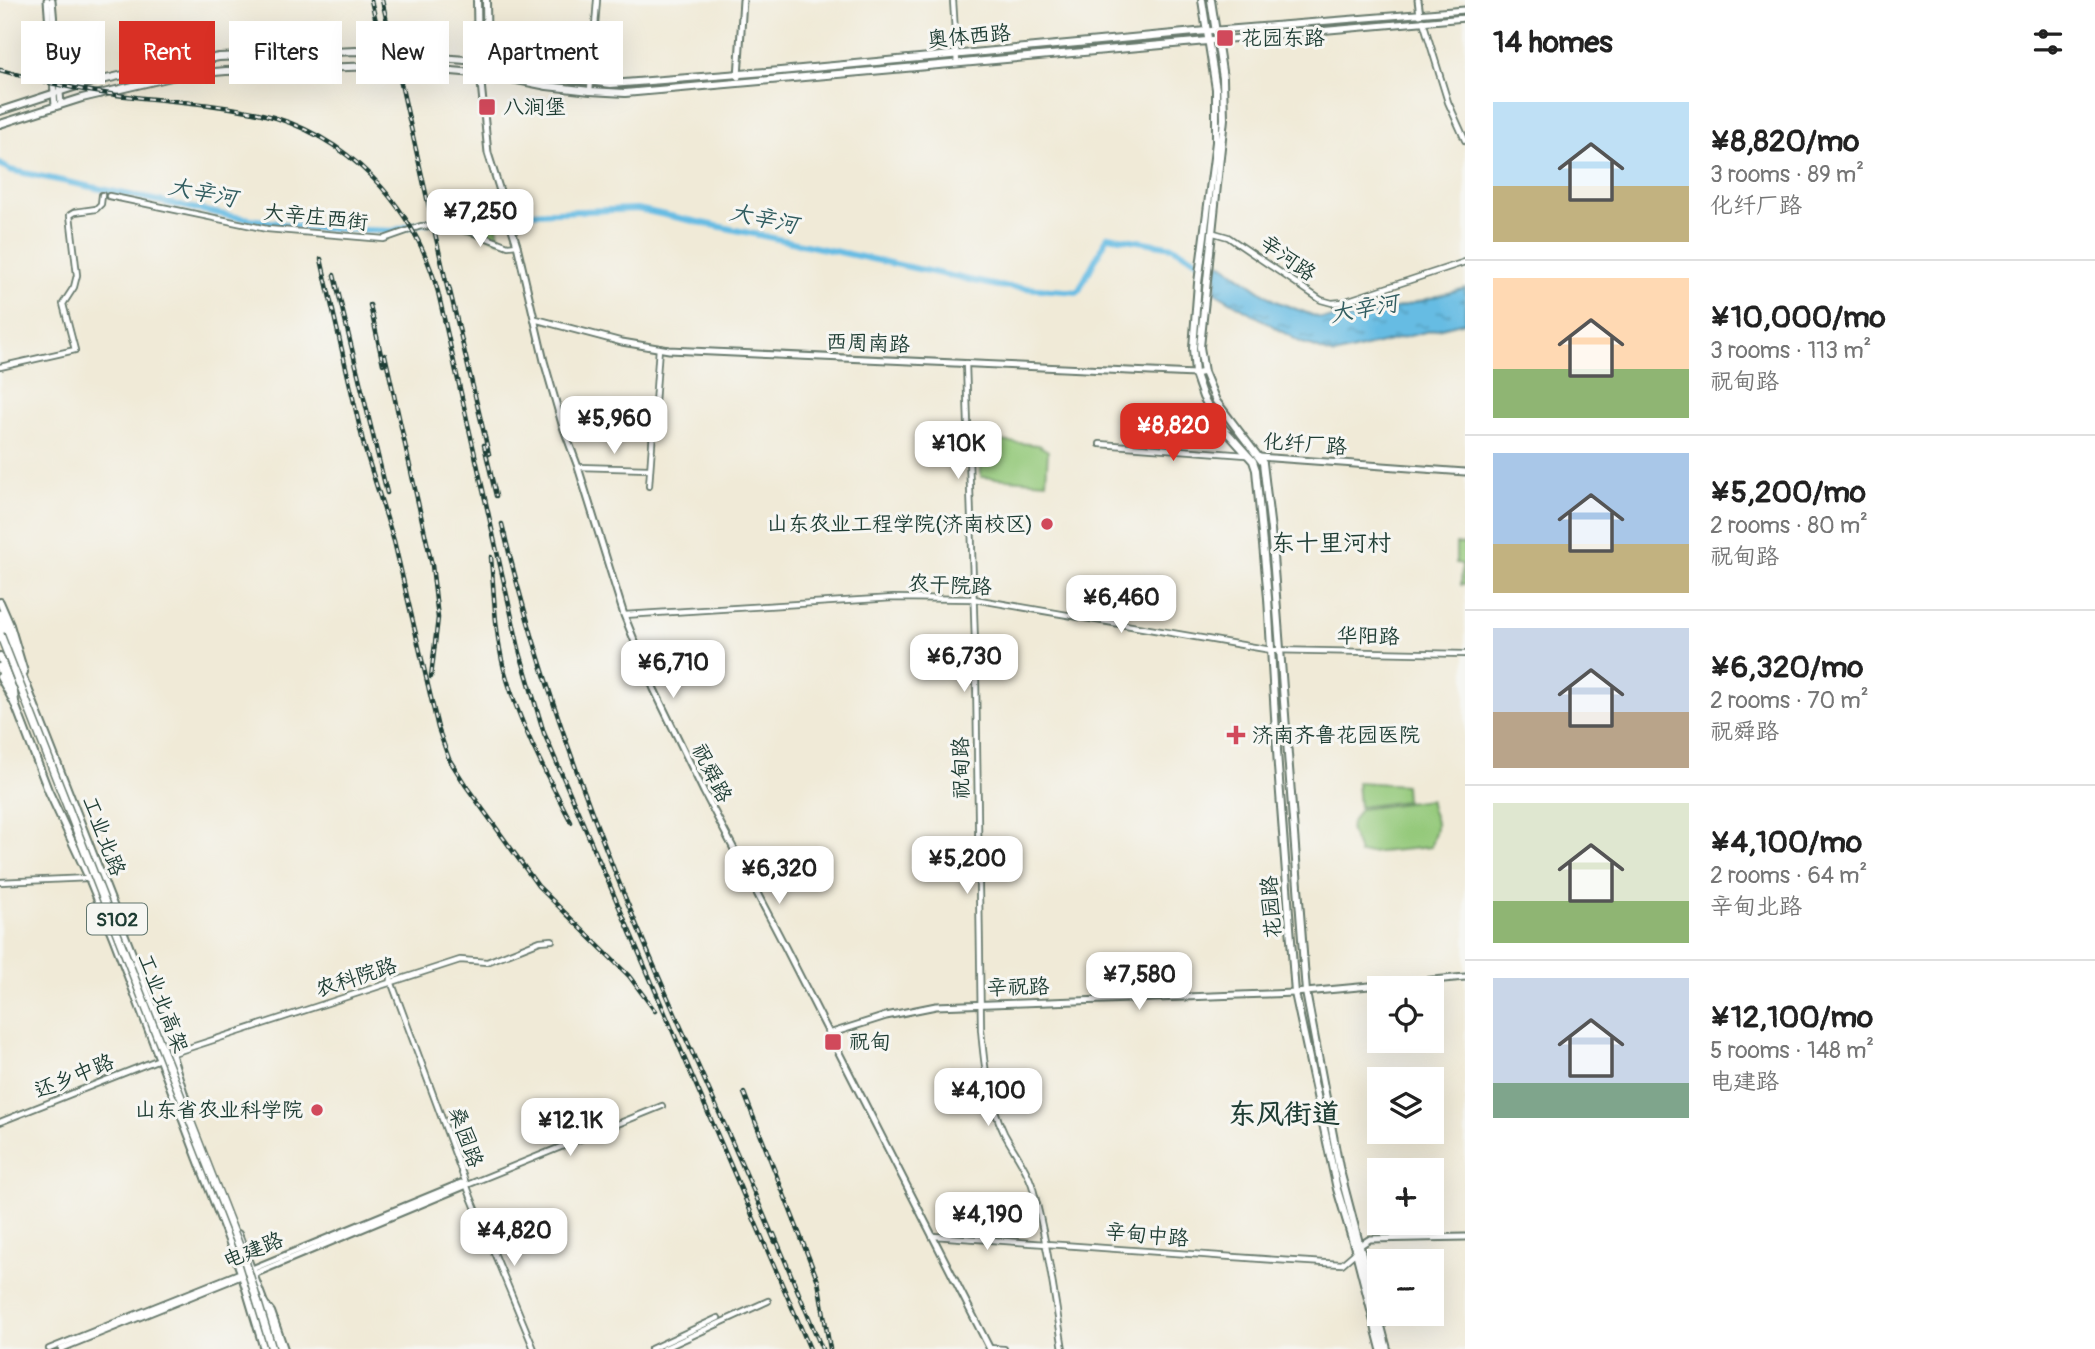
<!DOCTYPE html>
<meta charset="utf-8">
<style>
:root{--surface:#fff;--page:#f2f2f2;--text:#222;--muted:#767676;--line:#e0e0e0;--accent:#d93025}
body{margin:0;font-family:Pangolin,"LXGW WenKai TC",sans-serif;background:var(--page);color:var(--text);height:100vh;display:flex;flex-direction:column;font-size:26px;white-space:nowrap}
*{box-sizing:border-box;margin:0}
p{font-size:23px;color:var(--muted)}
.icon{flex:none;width:38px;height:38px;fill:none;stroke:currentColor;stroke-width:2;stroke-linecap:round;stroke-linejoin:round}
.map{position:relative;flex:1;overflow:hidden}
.side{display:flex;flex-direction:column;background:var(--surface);width:630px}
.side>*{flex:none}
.guide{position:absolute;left:21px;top:21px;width:665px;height:63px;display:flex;gap:14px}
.controls{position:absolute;left:1367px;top:976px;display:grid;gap:14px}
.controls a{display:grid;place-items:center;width:77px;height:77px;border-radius:0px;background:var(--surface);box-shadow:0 7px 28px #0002;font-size:35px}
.price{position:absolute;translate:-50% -60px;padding:0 16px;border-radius:14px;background:#fff;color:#222;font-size:23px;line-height:46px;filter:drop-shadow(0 2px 4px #0008)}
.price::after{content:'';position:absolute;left:50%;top:42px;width:21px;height:16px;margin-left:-10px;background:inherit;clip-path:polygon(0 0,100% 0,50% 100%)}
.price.current{background:var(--accent);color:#fff}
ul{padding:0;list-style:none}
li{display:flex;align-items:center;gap:21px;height:175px;padding:0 28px}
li+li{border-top:2px solid var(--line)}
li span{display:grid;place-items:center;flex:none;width:196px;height:140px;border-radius:0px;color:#555}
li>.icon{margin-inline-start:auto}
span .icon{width:84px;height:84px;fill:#fffc;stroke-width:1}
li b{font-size:30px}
h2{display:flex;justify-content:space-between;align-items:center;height:84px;padding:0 28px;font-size:30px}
.tag{padding:0 24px;border-radius:0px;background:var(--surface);box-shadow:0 7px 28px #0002;font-size:24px;line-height:63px}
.tag.current{background:var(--accent);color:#fff}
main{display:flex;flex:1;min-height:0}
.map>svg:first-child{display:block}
</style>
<main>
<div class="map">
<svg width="1465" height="1349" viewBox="0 0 1465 1349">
<defs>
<pattern id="water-ripples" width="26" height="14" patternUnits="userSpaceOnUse" patternTransform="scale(1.75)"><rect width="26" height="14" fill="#66bce3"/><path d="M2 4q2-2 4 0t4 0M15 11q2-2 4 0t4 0" fill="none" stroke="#539ab9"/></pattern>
</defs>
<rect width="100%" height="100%" fill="#f6f6f2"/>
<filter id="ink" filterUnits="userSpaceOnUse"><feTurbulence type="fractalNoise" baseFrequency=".0143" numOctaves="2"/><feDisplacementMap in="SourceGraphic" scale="14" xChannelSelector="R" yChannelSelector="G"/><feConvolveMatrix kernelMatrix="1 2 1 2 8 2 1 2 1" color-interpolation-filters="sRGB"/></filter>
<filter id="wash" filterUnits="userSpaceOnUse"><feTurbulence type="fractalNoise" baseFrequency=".00686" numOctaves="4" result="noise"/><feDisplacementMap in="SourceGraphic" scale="28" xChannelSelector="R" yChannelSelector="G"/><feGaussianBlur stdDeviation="1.57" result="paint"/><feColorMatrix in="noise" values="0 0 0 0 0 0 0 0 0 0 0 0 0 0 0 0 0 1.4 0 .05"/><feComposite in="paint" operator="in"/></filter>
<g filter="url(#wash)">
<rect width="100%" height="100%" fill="#f0ead7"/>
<path fill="#94c97a" stroke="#5a8357" stroke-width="2" d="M491,225l6,1 3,15 -37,-15z
M980,439l58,6 10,6 -2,31 -65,-5z
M1456,544h9v41h-4l1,-21 -6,-1z
M1357,782l48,3 1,16 -47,6z
M1430,800c-1,8 5,15 6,23 1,10 -4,15 -5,24l-72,7c-4,-24 -18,-18 1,-45z"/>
<path fill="url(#water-ripples)" stroke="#427c8c" stroke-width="2" d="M1218,261l57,40 45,17 38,1 107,-31v34l-131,33 -34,-13 -85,-50z"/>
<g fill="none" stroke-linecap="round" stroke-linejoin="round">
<path stroke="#66bce3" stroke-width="6" d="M0,164l10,6 220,46 81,12 82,3 24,-7 57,-9 163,-6 361,77 80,6 30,-56 65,11 51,28"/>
</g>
</g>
<g filter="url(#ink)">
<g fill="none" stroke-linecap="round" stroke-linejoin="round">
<path stroke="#c6c7b6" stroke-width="6" stroke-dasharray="6 3" stroke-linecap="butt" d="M378,53l25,2
M379,66l25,1"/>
<defs>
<path id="tertiary" d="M953,0l4,64
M1423,21l25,81 17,38
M590,91l7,-91
M109,196l158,33 117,10 37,-13 21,1 27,4 39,15 9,-1
M1214,233l14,4 93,63 11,3 11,-1 122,-40
M966,363l10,311 5,355c3,36 7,71 23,104 9,17 22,34 28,52 15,54 22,109 31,164
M0,367l75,-17 -12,-46 11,-17 3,-12 -7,-60 5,-3 21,-3 5,-5 1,-9
M1100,444l146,11
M578,467l71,2
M649,486l10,-138
M624,615l269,-17 81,1 297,51 194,4
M0,882l89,-4
M391,974v7l80,216 63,152
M170,1054l290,-94 27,2 53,-21 12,-1
M0,1122l162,-64
M467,1185l195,-79
M932,1236c137,9 273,20 410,28l14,-12
M989,1348l15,1
M49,1349l195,-78
M61,1349l181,-73
M651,1349l67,-31
M663,1349l105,-48"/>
<path id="secondary" d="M47,0l8,106
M52,0l9,104
M1418,0l2,15
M1206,31l259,-21
M1207,41l258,-23
M480,73l8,80 29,92 27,116 18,63 16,43 46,148 30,74 50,103 76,145 210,412
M738,77l5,-77
M535,319l87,23 47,8 526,24 9,-2
M1259,457l206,15
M829,1034l57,-18 50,-10 359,-13 170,-16
M1359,1246l11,-7 95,-2
M252,1269l209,-86 6,2
M254,1274l213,-89"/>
<path id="primary" d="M486,0l1,74
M1202,0l14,89v53l-18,141 -5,65 2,26 8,23 13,23 37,41 3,9 12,128 10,169 17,226 42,196 19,63 25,97
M1211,0l12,78 1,41 -24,228 4,25 12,29 47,62 8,67 35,462 33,175 48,182
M403,55l75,6 -1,-61
M404,67l83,7 60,12 43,5 35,2 582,-52
M480,73l-2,-12 74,15 59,8 169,-13 426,-40
M0,111l80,-26 65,-15 74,-13 137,-6 22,2
M0,124l82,-26 98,-23 46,-4 153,-5
M0,602l10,23 14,47
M0,625l5,13
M0,656l14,36 1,10
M0,677l15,27 33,86 41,88 24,59 128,335 23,77
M27,686l144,367 17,54
M238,1234l26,69 7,9 13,37"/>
<path id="trunk" d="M0,614l27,74
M0,667l15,37
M264,1303l15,46"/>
</defs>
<use href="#tertiary" stroke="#687a6d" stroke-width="8"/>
<use href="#secondary" stroke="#687a6d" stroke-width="9"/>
<use href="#primary" stroke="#687a6d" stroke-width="10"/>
<use href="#trunk" stroke="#687a6d" stroke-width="10"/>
<use href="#tertiary" stroke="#fff" stroke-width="4.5"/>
<use href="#secondary" stroke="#fff" stroke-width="5"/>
<use href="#primary" stroke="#fff" stroke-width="6"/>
<use href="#trunk" stroke="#fff" stroke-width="7"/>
<defs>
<path id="rail" d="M371,0l16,68
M382,0l67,295
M0,70c36,10 72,19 110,24 49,7 99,8 148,19 90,21 156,92 180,179l82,361 24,80 266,616
M321,259l43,187 30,95 44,187 11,31 17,27 72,100 91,90 26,35
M334,275l53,218
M449,287l40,167
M370,305l13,59
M385,355l47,210 6,53 -7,59
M484,445l12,51
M502,524c27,115 66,228 109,338 50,129 112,253 164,380
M491,557c3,37 4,76 13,112 15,54 41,103 67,153
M744,1093l74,188 12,68
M774,1234l48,115"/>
</defs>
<use href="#rail" stroke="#1f3d34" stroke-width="4.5"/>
<use href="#rail" stroke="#f6f6f2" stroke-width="2" stroke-dasharray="5" stroke-linecap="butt"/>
<defs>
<path id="trunk-bridge" d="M0,634l245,627 27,88"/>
</defs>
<use href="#trunk-bridge" stroke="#687a6d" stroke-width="10" stroke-linecap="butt"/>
<use href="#trunk-bridge" stroke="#fff" stroke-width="7"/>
</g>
</g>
<g fill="#d1495b" stroke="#f6f6f2" stroke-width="2.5">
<rect x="1216" y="29" width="18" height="18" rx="3.5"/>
<rect x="478" y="98" width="18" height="18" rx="3.5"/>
<circle cx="1047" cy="524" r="7"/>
<path d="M1232.5 724.5h7v7h7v7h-7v7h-7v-7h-7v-7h7z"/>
<rect x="824" y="1033" width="18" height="18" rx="3.5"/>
<circle cx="317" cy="1110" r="7"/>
</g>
<g text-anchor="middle" stroke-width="6" stroke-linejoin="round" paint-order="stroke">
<rect fill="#f6f6f2" stroke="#60746d" stroke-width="2" x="87" y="903.5" width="60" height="31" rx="5"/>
<g font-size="19" font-weight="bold" fill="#1f3d34">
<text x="117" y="926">S102</text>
</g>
<g font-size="21" fill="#1f3d34" stroke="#f6f6f2">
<text transform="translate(969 36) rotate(-5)" y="7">奥体西路</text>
<text transform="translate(316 217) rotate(6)" y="7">大辛庄西街</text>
<text transform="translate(1288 258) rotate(35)" y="7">辛河路</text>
<text transform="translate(868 343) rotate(2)" y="7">西周南路</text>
<text transform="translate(1305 444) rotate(4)" y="7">化纤厂路</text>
<text transform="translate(950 585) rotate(3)" y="7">农干院路</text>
<text transform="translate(1368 636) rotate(1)" y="7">华阳路</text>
<text transform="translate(961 768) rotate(-91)" y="7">祝甸路</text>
<text transform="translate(712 773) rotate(63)" y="7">祝舜路</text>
<text transform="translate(104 836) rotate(69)" y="7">工业北路</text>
<text transform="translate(1271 907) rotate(-94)" y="7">花园路</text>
<text transform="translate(356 977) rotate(-18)" y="7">农科院路</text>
<text transform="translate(1018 987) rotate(-2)" y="7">辛祝路</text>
<text transform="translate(163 1003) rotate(69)" y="7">工业北高架</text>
<text transform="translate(74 1076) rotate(-22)" y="7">还乡中路</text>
<text transform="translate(466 1137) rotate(70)" y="7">桑园路</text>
<text transform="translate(1147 1235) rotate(5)" y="7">辛甸中路</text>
<text transform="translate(253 1250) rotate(-22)" y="7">电建路</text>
</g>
<g font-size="21" fill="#1f3d34" stroke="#f6f6f2" text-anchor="start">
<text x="1241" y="45">花园东路</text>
<text x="503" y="114">八涧堡</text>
<text x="1033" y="531" text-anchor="end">山东农业工程学院(济南校区)</text>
<text x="1252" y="742">济南齐鲁花园医院</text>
<text x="849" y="1049">祝甸</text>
<text x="303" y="1117" text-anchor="end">山东省农业科学院</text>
</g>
<g font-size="23" font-style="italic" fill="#315d60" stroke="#f6f6f2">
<text transform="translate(203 192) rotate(11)" y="8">大辛河</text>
<text transform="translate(764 218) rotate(12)" y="8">大辛河</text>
<text transform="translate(1364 308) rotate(-10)" y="8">大辛河</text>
</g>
<g font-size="24" fill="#1f3d34" stroke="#f6f6f2">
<text x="1331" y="551">东十里河村</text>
</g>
<g font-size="28" font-weight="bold" fill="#1f3d34" stroke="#f6f6f2">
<text x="1284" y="1123">东风街道</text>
</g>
</g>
</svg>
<div class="controls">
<a><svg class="icon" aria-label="locate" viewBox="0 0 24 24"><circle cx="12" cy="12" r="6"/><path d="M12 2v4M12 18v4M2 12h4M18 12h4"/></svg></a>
<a><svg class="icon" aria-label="layers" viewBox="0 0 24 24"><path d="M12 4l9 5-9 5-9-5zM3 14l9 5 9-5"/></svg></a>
<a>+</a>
<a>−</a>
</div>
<b class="price" style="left:480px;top:249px">¥7,250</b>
<b class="price" style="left:614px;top:456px">¥5,960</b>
<b class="price current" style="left:1173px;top:463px">¥8,820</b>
<b class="price" style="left:958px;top:481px">¥10K</b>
<b class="price" style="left:1121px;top:635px">¥6,460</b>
<b class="price" style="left:964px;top:694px">¥6,730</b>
<b class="price" style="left:673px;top:700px">¥6,710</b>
<b class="price" style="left:967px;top:896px">¥5,200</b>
<b class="price" style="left:779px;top:906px">¥6,320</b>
<b class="price" style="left:1139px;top:1012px">¥7,580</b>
<b class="price" style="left:988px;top:1128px">¥4,100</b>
<b class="price" style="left:570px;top:1158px">¥12.1K</b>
<b class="price" style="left:987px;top:1252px">¥4,190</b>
<b class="price" style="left:514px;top:1268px">¥4,820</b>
<div class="guide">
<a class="tag">Buy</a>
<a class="tag current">Rent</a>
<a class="tag">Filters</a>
<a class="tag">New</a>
<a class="tag">Apartment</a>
</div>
</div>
<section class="side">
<h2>14 homes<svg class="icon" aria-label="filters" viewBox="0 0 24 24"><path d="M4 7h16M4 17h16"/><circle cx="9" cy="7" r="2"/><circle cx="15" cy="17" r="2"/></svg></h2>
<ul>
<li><span style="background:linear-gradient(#bfe0f5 60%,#c2b280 0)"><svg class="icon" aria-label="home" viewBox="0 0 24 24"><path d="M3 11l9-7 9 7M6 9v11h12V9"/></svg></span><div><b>¥8,820/mo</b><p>3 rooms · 89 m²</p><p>化纤厂路</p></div></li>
<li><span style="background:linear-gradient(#ffd9b3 65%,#8fb573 0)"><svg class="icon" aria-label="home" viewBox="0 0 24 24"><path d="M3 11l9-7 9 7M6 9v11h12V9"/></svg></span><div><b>¥10,000/mo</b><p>3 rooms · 113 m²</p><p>祝甸路</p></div></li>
<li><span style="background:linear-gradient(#a9c7e8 65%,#c2b280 0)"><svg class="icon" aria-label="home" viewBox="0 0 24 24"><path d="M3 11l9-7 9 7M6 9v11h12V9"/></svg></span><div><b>¥5,200/mo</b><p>2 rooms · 80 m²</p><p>祝甸路</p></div></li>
<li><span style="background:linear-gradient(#c9d6e8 60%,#b9a48a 0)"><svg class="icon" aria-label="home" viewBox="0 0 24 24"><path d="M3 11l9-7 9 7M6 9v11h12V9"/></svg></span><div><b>¥6,320/mo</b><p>2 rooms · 70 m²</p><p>祝舜路</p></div></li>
<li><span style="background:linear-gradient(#dfe7d0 70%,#8fb573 0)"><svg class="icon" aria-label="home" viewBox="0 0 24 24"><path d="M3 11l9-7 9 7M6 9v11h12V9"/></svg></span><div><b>¥4,100/mo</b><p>2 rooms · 64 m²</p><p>辛甸北路</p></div></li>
<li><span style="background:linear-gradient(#c9d6e8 75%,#7fa58c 0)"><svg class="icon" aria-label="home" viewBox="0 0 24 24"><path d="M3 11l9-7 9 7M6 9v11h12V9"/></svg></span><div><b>¥12,100/mo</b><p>5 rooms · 148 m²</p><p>电建路</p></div></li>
</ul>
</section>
</main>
